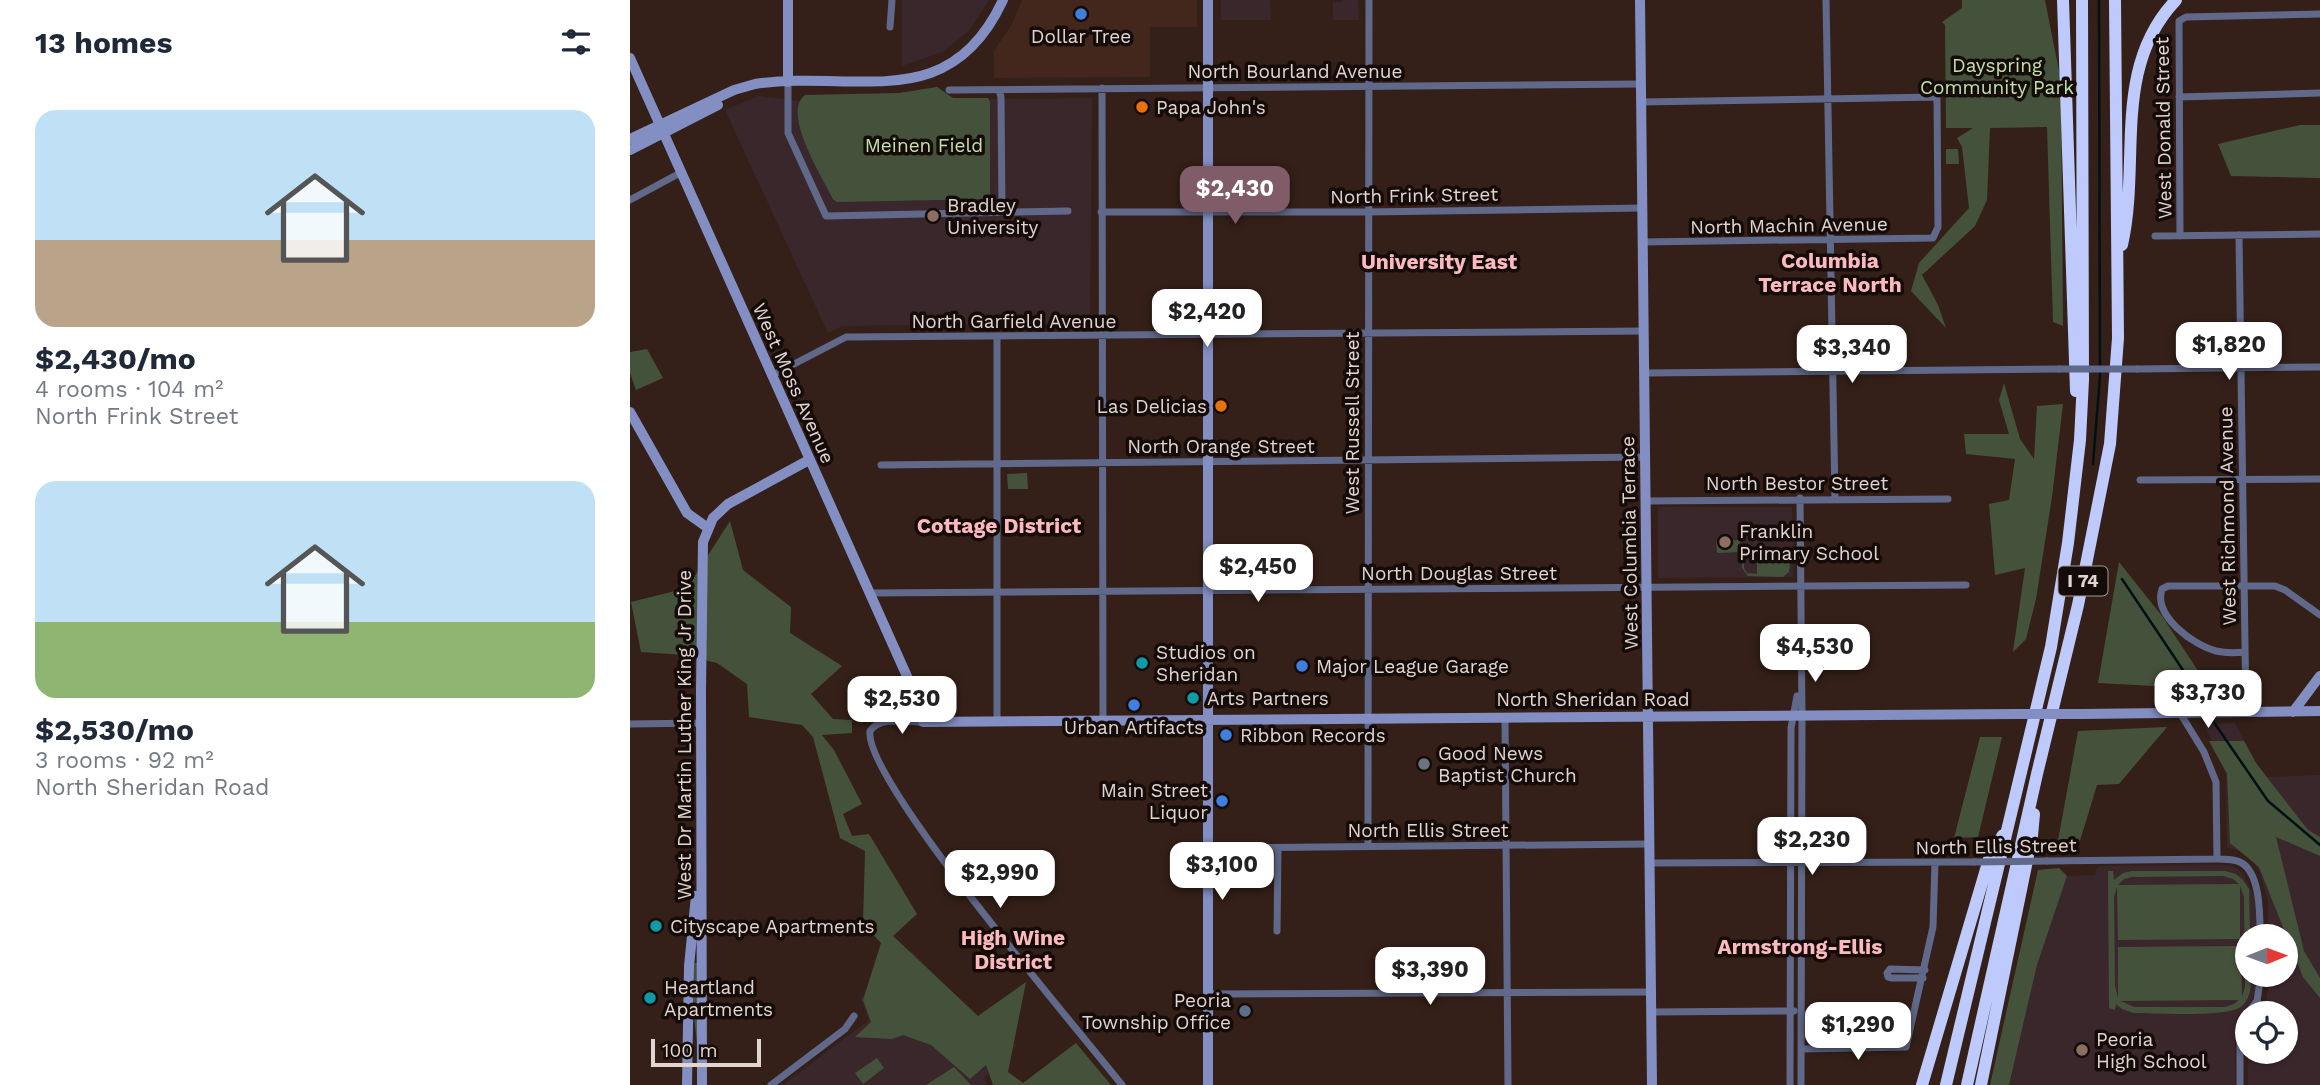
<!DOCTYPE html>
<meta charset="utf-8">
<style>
:root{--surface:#fff;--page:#f6f6f7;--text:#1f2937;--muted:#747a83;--accent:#7f5c68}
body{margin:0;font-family:"Work Sans",sans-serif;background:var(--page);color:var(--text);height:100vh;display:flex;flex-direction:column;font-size:26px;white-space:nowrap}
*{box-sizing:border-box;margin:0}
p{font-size:23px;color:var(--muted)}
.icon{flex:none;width:38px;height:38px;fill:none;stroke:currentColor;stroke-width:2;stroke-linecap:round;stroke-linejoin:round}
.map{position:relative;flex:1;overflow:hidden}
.panel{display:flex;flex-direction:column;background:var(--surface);width:630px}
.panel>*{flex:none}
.needle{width:46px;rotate:89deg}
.buttons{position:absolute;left:1605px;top:924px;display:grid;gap:14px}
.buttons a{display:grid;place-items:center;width:63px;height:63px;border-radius:50%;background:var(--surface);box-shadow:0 2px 5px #0004;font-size:35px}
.scale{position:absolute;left:21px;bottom:18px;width:110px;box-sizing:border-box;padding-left:7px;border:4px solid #e2d4cf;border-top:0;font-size:19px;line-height:24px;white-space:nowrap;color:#e2d4cf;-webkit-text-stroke:5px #150c09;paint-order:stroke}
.price{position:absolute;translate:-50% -60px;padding:0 16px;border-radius:14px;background:#fff;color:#222;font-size:23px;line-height:46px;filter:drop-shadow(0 2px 4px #0008)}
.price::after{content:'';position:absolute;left:50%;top:42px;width:21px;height:16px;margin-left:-10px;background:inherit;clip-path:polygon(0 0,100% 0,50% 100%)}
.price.selected{background:var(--accent);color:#fff}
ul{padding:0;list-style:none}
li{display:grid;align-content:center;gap:14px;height:371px;padding:0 35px}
li span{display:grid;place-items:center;height:217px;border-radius:21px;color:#555}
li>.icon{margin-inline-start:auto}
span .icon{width:126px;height:126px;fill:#fffc;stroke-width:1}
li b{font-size:30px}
h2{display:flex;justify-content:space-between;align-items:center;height:84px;padding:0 35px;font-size:30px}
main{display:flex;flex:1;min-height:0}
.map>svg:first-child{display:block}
</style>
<main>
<section class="panel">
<h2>13 homes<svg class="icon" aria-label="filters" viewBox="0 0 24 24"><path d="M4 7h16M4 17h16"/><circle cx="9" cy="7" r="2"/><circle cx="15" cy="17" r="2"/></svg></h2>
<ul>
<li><span style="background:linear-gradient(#bfe0f5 60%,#b9a48a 0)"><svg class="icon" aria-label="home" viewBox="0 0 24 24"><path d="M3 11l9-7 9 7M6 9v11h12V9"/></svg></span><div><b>$2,430/mo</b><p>4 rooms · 104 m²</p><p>North Frink Street</p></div></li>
<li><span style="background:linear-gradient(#bfe0f5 65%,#8fb573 0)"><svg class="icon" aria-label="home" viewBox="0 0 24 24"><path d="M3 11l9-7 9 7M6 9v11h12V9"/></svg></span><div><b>$2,530/mo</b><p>3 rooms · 92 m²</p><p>North Sheridan Road</p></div></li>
</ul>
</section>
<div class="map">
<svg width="1690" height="1085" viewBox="0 0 1690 1085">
<rect width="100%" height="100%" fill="#342018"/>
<path fill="#43271d" d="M392,0h175v27h-47v50l-156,1v-27l18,-27z"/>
<path fill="#3a272c" d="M272,0h87l-20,31 -27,21 -40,14z
M591,0h49l1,20h-50z
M713,0h15l1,20h-26v-18h10z
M128,96l42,5 292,-3 -2,225 -248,3 -14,7 -103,-223z
M1028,507h134l1,70 -135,1z
M1605,723l29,54 56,-2v310h-72v-33h38v-39h-21l4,-38h17v-39h-18v-35l-8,-28 -12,-19 -21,-7 -1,-81 -23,-42z
M1597,865l6,1 10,7 11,23 2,15v25h-9v39h9v15l-8,17 -12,11 -1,5v62h-226l28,-120 30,-89 28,-1 2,-7 4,-2z
M280,950l59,59 48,37 -12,9 -21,23 3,7h-204l86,-65 -9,-22z"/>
<path fill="#45523b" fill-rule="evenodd" d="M1332,0h83l16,81 2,245 -10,-4 -6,-195 -57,1 -3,72 -12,26 -53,49 16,30 8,23 -35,-37 8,-28 50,-55 -7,-61 -5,-9 16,-10h-27l-1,-103 -3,-3 20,-14z
M307,87l16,11h35l2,4v93l-2,4 -151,3 -4,-3c-10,-21 -52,-86 -28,-104l94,-2z
M1670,125h20v53l-89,-2 -13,-32z
M1316,149h12l1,15h-13z
M17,349l16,29 -27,12 -6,-17v-21z
M1374,383l16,56 14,20 3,-53 26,-2 -11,93 -16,102 -10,40 -13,13 12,-84 -30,7 -6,-71 20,-4 6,-41 -49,-5 -2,-20h45l-10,-34z
M397,473l1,16h-20l-1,-15z
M100,521l13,49 48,37 -1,26 52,33 -31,28 22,25 19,1v13l-30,2 12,15 28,54 -19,10 9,22 17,-2 48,80 -24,22 85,80 48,-34 -18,90 15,11 53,-40 35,42h-118l-7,-20 -16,14 -39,-34 -28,-10 -11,4 -37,-2 16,-15 -8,-22 18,-57 -18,-19 2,-73 -25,-13 -27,-101 -11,-12 -53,-8 -2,-33 -30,-21 -33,-8 -43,-3 -10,-50 56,-14z
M1110,540v12l-23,1 -1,-12z
M1120,547l36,2 5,5 -2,18 -6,5 -35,-1 -6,-8v-13zM1120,549l7,1v24l-10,-1 -3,-5v-13z
M1489,562l43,54 48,73 -112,-6z
M1537,727l-48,57 -22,1 -18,59 -22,2 21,-115z
M1350,737h22l-24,100 -24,1z
M1579,741h35l12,22 52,67 12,7v19l-44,-19 28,114 16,27v20l-17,-21 -44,-110 -29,-24 -3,-69z
M1429,868l8,8 -30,89 -28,120h-19l48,-215z
M1478,871h5l1,9 9,-7 9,-2h93l11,3 7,6 6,9 1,47h-3v39h4c0,11 0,22 -9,31 -13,12 -88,7 -108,7l-12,-4 -6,-5 -1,6 -6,-2zM1593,876l10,3 6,5 -121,1 6,-6 8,-2zM1610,886l4,11 1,90 -3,10 -1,-51 -123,1v51l-3,-12 -1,-89 3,-10 1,53 122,-1zM1609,1000l-5,4 -9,3h-91l-13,-6z
M64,963h5v79h-2l-3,-23z
M247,1058l7,10 -21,16 -8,-11z
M324,1067l17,18h-45z"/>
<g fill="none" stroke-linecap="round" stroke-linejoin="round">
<path stroke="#001114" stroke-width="2.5" d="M1463,464l7,-88 -1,-376
M1492,579l83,124
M1583,721l55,80 52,44"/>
<path stroke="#61698a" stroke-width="7" d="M1196,0l9,498
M260,27l2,-27
M158,82v51l38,83 242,-5
M472,88l1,631
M319,90l692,-6
M369,90l2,7 1,115
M1549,97l141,-4
M1011,102l296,-5 1,130 -5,11 -290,4
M0,200l50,-27
M471,212h267l275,-4
M1609,235l7,477
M1525,236l165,-2
M1550,236l-1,-215 7,-4 134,-3
M367,337v384
M1507,369l183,-2
M1015,373l414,-4
M141,376l75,-39 798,-6
M251,465l765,-8
M1510,480l180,-1
M1170,498l2,218 -1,369
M1016,501l302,-2
M239,593l1097,-8
M1614,652c-9,1 -19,1 -28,-1 -23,-6 -63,-35 -54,-62l6,-3h107l10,4 35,25
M1550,713l24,39 12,30 1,77
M875,717l3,368
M293,722c-16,0 -43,-6 -53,9 -7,48 212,303 252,354
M1,724l70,-1
M738,846l1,-846
M577,848l443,-4
M1417,861l170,-2c7,0 16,0 23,3 21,10 20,55 20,74
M1020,863l324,-1
M647,931l1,-83
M1293,978h-31l-4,-1 -1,-4 3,-4 35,1
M578,994l443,-2
M1022,1012l142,-1
M1171,1049l105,-2 27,-120 2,-65
M141,1085l74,-56 9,-13
M1160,1085l1,-357 6,-32
M1610,1085v-62l17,-22 4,-26"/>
<path stroke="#838fc3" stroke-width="10" d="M158,0v82
M1010,0l12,1085
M0,58l293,654v10l1093,-8
M0,139l104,-49 21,-6c100,-15 194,33 248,-84
M0,150l88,-45
M0,412l57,101 21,15
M1663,712l27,-36
M1452,714l238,-3
M57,1085l2,-119 7,-70
M72,1085l-1,-395 2,-148 10,-24 15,-14 81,-44
M578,1085v-1085"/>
<path stroke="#bdcafb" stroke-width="12" d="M1433,0l13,391
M1492,245c19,-83 -11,-177 54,-245
M1292,1085l68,-229 13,-21
M1316,1085l105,-438 17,-104 12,-103 3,-60 -1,-380
M1337,1085l70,-311 41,-169 32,-161 8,-106 -3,-338
M1351,1085l51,-249 2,-22"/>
<path stroke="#61698a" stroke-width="7" d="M1429,369h78
M1344,862l73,-1"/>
<path stroke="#838fc3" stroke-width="10" d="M1386,714h66"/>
</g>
<g fill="#3f7fe0" stroke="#150c09" stroke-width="2.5">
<circle cx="451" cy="14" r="7"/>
<circle cx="672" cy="666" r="7"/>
<circle cx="504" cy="705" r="7"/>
<circle cx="596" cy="735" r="7"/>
<circle cx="592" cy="801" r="7"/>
</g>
<g fill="#e8710a" stroke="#150c09" stroke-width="2.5">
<circle cx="512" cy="107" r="7"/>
<circle cx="591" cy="406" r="7"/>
</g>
<g fill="#8d6e63" stroke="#150c09" stroke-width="2.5">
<circle cx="303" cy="216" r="7"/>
<circle cx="1095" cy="542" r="7"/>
<circle cx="1452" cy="1050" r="7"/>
</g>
<g fill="#0f9aa8" stroke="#150c09" stroke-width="2.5">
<circle cx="512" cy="663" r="7"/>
<circle cx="563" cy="698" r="7"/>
<circle cx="26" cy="926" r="7"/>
<circle cx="20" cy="998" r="7"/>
</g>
<circle fill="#6b7280" stroke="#150c09" stroke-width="2.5" cx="794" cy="764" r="7"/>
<circle fill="#5c6f8a" stroke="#150c09" stroke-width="2.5" cx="615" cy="1011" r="7"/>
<g text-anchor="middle" stroke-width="7" stroke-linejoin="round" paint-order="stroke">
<rect fill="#150c09" stroke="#a49894" stroke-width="2" x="1428.5" y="566.5" width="49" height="29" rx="5"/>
<g font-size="18" font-weight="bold" fill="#e2d4cf">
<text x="1453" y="587">I 74</text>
</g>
<g font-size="19" fill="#e2d4cf" stroke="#150c09" text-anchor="start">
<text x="451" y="43" text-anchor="middle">Dollar Tree</text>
<text x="526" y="114">Papa John's</text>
<text x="317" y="212">Bradley<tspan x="317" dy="22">University</tspan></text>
<text x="577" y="413" text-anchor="end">Las Delicias</text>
<text x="1109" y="538">Franklin<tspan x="1109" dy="22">Primary School</tspan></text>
<text x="526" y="659">Studios on<tspan x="526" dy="22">Sheridan</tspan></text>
<text x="686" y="673">Major League Garage</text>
<text x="577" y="705">Arts Partners</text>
<text x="504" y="734" text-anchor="middle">Urban Artifacts</text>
<text x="610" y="742">Ribbon Records</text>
<text x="808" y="760">Good News<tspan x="808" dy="22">Baptist Church</tspan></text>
<text x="578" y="797" text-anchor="end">Main Street<tspan x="578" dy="22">Liquor</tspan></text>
<text x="40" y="933">Cityscape Apartments</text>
<text x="34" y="994">Heartland<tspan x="34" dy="22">Apartments</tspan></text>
<text x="601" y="1007" text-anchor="end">Peoria<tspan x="601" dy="22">Township Office</tspan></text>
<text x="1466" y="1046">Peoria<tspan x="1466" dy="22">High School</tspan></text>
</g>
<g font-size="19" fill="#c0e2a7" stroke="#150c09">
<text x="1367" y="72">Dayspring<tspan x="1367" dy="22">Community Park</tspan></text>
<text x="294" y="152">Meinen Field</text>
</g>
<g font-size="19" fill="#e2d4cf" stroke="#150c09">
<text x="665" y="78">North Bourland Avenue</text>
<text transform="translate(1533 128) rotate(-91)" y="7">West Donald Street</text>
<text transform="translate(784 195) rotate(-1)" y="7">North Frink Street</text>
<text transform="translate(1159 225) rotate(-1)" y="7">North Machin Avenue</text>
<text x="384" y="328">North Garfield Avenue</text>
<text transform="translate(164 383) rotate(66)" y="7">West Moss Avenue</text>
<text transform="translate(722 423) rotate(-90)" y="7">West Russell Street</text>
<text x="591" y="453">North Orange Street</text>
<text x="1167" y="490">North Bestor Street</text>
<text transform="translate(1597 516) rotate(-91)" y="7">West Richmond Avenue</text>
<text transform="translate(999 543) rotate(-91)" y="7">West Columbia Terrace</text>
<text x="829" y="580">North Douglas Street</text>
<text x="963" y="706">North Sheridan Road</text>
<text transform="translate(54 735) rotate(-90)" y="7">West Dr Martin Luther King Jr Drive</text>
<text x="798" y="837">North Ellis Street</text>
<text transform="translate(1366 846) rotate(-1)" y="7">North Ellis Street</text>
</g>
<g font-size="21" font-weight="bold" fill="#fdb9c0" stroke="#150c09">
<text x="1200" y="268">Columbia<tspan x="1200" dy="24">Terrace North</tspan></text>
<text x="809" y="269">University East</text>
<text x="369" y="533">Cottage District</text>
<text x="383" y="945">High Wine<tspan x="383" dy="24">District</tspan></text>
<text x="1170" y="954">Armstrong-Ellis</text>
</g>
</g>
</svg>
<div class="buttons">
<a><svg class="needle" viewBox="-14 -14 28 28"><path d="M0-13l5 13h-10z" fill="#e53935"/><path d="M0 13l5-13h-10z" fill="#747a83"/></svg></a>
<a><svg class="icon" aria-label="locate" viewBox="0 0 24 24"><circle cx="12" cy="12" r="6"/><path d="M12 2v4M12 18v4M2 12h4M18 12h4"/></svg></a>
</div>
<div class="scale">100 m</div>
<b class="price selected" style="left:605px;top:226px">$2,430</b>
<b class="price" style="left:577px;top:349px">$2,420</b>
<b class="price" style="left:1599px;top:382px">$1,820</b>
<b class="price" style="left:1222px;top:385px">$3,340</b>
<b class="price" style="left:628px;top:604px">$2,450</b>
<b class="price" style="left:1185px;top:684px">$4,530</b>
<b class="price" style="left:1578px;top:730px">$3,730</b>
<b class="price" style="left:272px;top:736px">$2,530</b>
<b class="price" style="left:1182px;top:877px">$2,230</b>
<b class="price" style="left:592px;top:902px">$3,100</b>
<b class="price" style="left:370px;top:910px">$2,990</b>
<b class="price" style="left:800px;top:1007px">$3,390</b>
<b class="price" style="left:1228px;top:1062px">$1,290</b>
</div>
</main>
